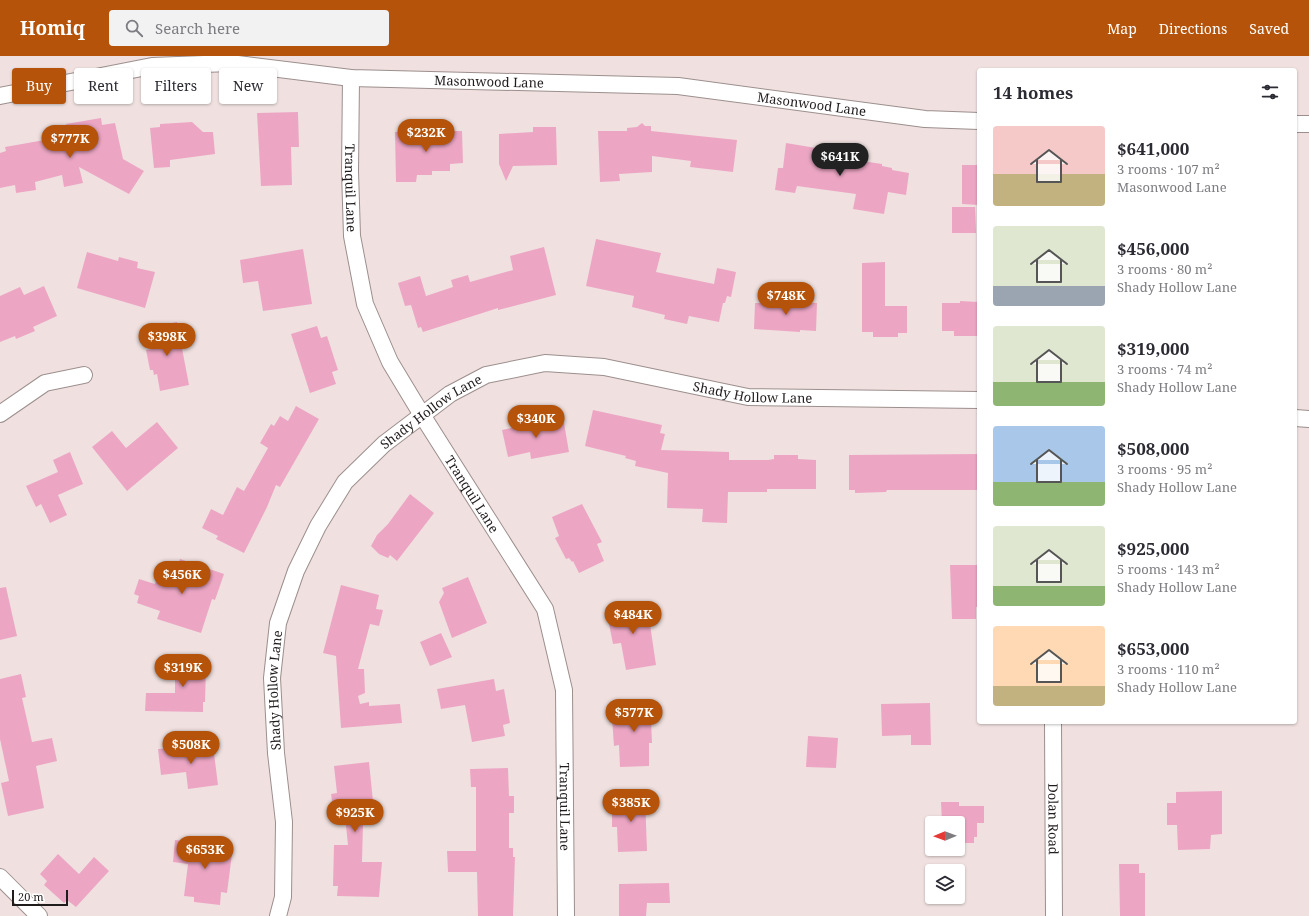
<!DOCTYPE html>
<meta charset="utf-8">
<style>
:root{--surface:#fff;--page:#f2f2f3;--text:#2b2b33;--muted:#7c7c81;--accent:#b45309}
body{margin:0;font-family:"Noto Serif",serif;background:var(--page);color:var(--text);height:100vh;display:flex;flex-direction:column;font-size:15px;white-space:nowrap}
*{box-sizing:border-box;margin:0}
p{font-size:13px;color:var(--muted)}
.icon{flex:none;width:22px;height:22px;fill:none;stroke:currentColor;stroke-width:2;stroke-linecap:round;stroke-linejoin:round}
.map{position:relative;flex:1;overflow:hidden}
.details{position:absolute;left:977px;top:12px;width:320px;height:656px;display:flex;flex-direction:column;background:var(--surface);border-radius:4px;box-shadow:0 1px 3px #0004}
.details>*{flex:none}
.guide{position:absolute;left:12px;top:12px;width:380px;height:36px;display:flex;gap:8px}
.needle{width:26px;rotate:269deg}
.fabs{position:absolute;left:925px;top:760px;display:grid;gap:8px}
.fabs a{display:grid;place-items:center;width:40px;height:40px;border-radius:4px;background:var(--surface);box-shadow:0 1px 3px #0004;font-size:20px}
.scale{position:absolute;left:12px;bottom:10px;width:56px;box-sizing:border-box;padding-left:4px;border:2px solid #211c1c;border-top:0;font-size:11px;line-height:14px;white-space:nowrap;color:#211c1c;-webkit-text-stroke:3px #fff;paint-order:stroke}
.price{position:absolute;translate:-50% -34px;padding:0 9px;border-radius:14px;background:var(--accent);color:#fff;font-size:13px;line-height:26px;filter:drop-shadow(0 1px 2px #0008)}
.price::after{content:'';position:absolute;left:50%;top:24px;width:12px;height:9px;margin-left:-6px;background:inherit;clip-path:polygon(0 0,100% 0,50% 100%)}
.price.on{background:#222;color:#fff}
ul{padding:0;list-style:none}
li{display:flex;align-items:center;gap:12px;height:100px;padding:0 16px}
li span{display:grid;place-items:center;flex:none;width:112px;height:80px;border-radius:4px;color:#555}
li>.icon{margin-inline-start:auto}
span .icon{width:48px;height:48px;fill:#fffc;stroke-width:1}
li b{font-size:17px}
h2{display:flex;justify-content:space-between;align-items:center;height:48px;padding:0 16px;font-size:17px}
.chip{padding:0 14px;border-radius:4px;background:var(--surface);box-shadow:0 1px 3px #0004;font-size:14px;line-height:36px}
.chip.on{background:var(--accent);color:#fff}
header{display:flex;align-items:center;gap:24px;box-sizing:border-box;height:56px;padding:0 20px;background:var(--accent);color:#fff}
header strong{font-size:19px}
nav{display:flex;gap:22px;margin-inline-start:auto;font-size:14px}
.search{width:280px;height:36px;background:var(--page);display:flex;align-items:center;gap:10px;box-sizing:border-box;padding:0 14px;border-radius:4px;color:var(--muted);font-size:15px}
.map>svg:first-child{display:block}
</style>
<header>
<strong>Homiq</strong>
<div class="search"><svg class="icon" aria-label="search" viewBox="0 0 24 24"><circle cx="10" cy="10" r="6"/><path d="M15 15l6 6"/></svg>Search here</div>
<nav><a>Map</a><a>Directions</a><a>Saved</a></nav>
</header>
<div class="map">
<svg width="1309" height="860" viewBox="0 0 1309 860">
<rect width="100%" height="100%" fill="#f0e1e0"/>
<path fill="#eca6c4" d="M298,56l1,35h-8l1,38 -31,1 -4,-73z
M101,62l1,7 13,-2 8,36 21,12 -15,23 -50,-27 4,16 -19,4 -2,-12 -27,7 1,8 -20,3 -1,-8 -15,3v-35l6,-2 -1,-4 51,-9 -1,-4 13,-2 -2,-8z
M192,66l11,10h10l2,22 -45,6v7l-16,1 -4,-40 10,-1v-3z
M642,67l3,3h6v5l86,9 -4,32 -43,-5 1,-6 -39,-5v16l-33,2 1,7 -20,1 -2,-51h29v-3l10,-1z
M533,71h23l1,38 -44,1 -7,15 -7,-17v-30l34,-2z
M416,72h15v3h31l1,32 -13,1v7h-18v4h-15l-1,7h-20l-1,-50h22z
M786,87l48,8 -1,8 29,5v-3l20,3v2l10,2v2l17,3 -3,22 -18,-3 -4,22 -31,-5 3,-15 -59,-8 -2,7 -20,-3 3,-22h5z
M962,109h15l2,2v38l-17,-1z
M952,151h23l1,26h-24z
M596,183l65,14 -5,19 58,12 3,-16 19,4 -5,25 -4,-1 -2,7h-2l-4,19 -30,-6 -2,8 -23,-5 1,-4 -33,-8 2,-11 -48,-10z
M544,191l12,48 -58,15v-2l-75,24 -2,-5 -3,1 -7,-23 -6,1 -7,-23 22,-7 6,20 27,-9 -2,-7 17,-5 2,7 43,-12 -3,-14z
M303,193l9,55 -49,7 -5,-30 -15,2 -3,-23z
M87,196l31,9 1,-4 19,5 -1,6 18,4 -10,36 -68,-20z
M885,206v44h22v27h-9v4h-25v-5h-11v-69z
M44,230l13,30 -24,11 2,4 -19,8 -1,-3 -15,6v-46l20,-9 4,8z
M762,245l55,2 -1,28 -16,-1v2l-46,-3 1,-26h7z
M960,245l19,1v34h-25v-5h-12v-28h18z
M177,266l12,63 -29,6 -3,-17 -3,1 -1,-5h-3l-4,-20 6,-1 -5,-21z
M317,270l4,12 6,-2 11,34 -6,2 4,12 -26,9 -19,-59z
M296,350l23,13 -39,68 -4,-2 -9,22 -23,46 -28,-14 2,-3 -16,-8 9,-19 12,6 14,-28 7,4 24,-43 -8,-5 11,-19 3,2 6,-10 8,5z
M593,354l69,15 -2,8 5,1 -4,16 68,2v8h39l6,-1v-4h24v4l18,1v29h-49v3h-39l-1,31 -25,-1 1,-13 -36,-1 1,-35 -33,-7 1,-5 -11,-3 1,-2 -41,-10z
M553,361l1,8 10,-2 5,29 -38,7 -1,-7 -22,5 -6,-27 14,-3 -1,-2z
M157,366l21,26 -51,43 -35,-44 20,-16 14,17z
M70,396l13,32 -25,11 9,20 -17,8 -9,-19 -5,3 -10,-21 32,-14 -5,-12z
M979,398v36h-92l-1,2 -31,1v-3h-6v-35z
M410,438l24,19 -37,48 -7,-6 -2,3 -9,-4 -8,-8 6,-11 11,-11z
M582,448l20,38 -5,2 7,17 -25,12 -6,-12 -1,1 -3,-4 -3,1 -11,-21 4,-2 -7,-19z
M180,503l44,15 -9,26 -3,-1 -11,34 -44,-14 3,-8 -23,-8 2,-7 -5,-2 5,-15 16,5 5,-14 14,5z
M950,509h29v42h-3v12h-24z
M468,521l19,46 -35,15 -13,-36 5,-9 -2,-5z
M341,529l38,10 -3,14 7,1 -4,16 -9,-2 -12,45h6l1,24 -7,3 2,8 9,-2v4l31,-2 2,19 -61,5 -5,-72 -13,-3z
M6,531l11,49 -17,4v-52z
M640,547l1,3 6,-2 9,61 -30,5 -5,-27 -8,1 -7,-35z
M441,577l11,24 -22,9 -10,-24z
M175,599l29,1v10h2l-1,36h-2v10l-58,-1 1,-18h29z
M21,618l5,23 -4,1 10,44 20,-4 5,23 -21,5 8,42 -36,8 -7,-33 8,-2 -9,-42v-60z
M494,623l2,12 8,-2 6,34 -7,2 2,11 -33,6 -7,-37 -24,4 -4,-20z
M655,646l1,18h-5l1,23h-3v23l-29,1 -1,-22 -5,1 -2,-28 5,-1v-13z
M930,647l1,42h-20v-10l-29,1 -1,-32z
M808,680l30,2 -2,30 -30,-1z
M213,689l5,40 -30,4 -2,-17 -25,3 -3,-26z
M369,706l6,59 -12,2 -1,39h20l-3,35 -42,-1 1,-10h-5l1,-41h14l-4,-38 -11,1 -2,-14 6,-1 -3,-27z
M508,712l1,28h5v17h-5v35h4v9h2l-2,59h-35l-1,-44h-29l-1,-21h29v-64h-5l-1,-18z
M1222,735v43l-11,1 -1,14 -32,1 -1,-25h-10v-22h9v-11z
M616,739h29l2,56 -29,1 -1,-25h-5v-15h4z
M941,746h18v4h25v17h-7v14h-3v6h-16v-20h-16z
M175,784l58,6 -6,47 -6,-1 -1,13 -26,-3v-5l-10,-1 4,-32 -15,-2z
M58,798l21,20 15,-17 15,14 -33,36 -9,-7 -3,3 -20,-18 3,-4 -7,-7z
M1119,808h20v9h6v43h-25z
M669,827l1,20h-23l-1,13h-27v-32z"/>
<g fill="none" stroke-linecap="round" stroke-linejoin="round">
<defs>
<g id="minor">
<path id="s1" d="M351,22l-1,93 2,65 13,68 25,58 32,53 123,194 19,81 2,226"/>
<path id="s2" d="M0,40l152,-30 78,-3 121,15 327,8 247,33 54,2"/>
<path d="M1295,68h14"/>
<path d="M0,358l45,-31 39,-8"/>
<path d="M1295,362l14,1"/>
<path id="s3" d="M1053,666l1,194"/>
<path d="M0,821l39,39"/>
<path id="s4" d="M278,860l5,-19 1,-75 -8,-69 -4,-75 6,-55 18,-52 22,-45 27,-44 39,-38 66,-50 36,-19 59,-12 59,4 144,30 231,3"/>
</g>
</defs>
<use href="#minor" stroke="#9c8f8d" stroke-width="18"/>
<use href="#minor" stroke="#fff" stroke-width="16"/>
</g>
<g text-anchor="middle" stroke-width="3" stroke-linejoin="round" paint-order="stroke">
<g font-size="13" fill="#211c1c" stroke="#fff">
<text dy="5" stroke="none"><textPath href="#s2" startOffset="493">Masonwood Lane</textPath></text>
<text dy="5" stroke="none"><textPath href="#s2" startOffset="817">Masonwood Lane</textPath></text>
<text dy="5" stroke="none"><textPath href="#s1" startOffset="110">Tranquil Lane</textPath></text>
<text dy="5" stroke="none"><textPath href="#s4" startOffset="900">Shady Hollow Lane</textPath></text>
<text dy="5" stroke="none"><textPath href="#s4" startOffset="563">Shady Hollow Lane</textPath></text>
<text dy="5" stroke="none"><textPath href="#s1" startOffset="446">Tranquil Lane</textPath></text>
<text dy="5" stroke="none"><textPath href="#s4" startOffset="227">Shady Hollow Lane</textPath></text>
<text dy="5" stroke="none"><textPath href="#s1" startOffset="782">Tranquil Lane</textPath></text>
<text dy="5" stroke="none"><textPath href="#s3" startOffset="97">Dolan Road</textPath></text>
</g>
</g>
</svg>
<div class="fabs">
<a><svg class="needle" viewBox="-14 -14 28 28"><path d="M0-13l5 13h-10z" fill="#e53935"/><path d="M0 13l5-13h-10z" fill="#7c7c81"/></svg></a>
<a><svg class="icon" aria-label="layers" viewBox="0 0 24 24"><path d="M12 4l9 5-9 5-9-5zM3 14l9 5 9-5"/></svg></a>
</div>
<div class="scale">20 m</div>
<b class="price" style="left:426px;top:97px">$232K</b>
<b class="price" style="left:70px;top:103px">$777K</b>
<b class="price on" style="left:840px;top:121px">$641K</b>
<b class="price" style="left:786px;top:260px">$748K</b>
<b class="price" style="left:167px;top:301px">$398K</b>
<b class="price" style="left:536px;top:383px">$340K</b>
<b class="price" style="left:182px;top:539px">$456K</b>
<b class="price" style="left:633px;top:579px">$484K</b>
<b class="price" style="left:183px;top:632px">$319K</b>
<b class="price" style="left:634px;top:677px">$577K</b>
<b class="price" style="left:191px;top:709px">$508K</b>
<b class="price" style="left:631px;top:767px">$385K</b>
<b class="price" style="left:355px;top:777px">$925K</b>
<b class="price" style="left:205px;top:814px">$653K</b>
<div class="guide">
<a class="chip on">Buy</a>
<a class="chip">Rent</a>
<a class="chip">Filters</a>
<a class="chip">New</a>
</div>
<section class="details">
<h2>14 homes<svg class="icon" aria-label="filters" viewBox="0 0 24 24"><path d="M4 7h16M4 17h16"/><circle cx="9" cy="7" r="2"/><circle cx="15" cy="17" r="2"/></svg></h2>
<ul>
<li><span style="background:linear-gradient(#f6c9c9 60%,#c2b280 0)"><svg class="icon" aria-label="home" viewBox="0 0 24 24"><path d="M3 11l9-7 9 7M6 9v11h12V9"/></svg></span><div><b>$641,000</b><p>3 rooms · 107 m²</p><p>Masonwood Lane</p></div></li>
<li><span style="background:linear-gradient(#dfe7d0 75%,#9aa5b1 0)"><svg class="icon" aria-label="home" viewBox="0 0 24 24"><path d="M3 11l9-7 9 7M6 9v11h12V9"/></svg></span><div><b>$456,000</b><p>3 rooms · 80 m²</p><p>Shady Hollow Lane</p></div></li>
<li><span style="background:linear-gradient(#dfe7d0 70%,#8fb573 0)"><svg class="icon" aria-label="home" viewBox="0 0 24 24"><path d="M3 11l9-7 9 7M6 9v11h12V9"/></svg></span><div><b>$319,000</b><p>3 rooms · 74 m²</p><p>Shady Hollow Lane</p></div></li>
<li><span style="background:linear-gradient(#a9c7e8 70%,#8fb573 0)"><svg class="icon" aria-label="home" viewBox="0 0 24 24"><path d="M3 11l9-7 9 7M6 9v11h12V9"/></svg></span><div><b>$508,000</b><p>3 rooms · 95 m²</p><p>Shady Hollow Lane</p></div></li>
<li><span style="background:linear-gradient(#dfe7d0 75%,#8fb573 0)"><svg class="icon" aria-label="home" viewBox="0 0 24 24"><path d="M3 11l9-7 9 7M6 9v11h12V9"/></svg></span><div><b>$925,000</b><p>5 rooms · 143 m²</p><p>Shady Hollow Lane</p></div></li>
<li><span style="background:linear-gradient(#ffd9b3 75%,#c2b280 0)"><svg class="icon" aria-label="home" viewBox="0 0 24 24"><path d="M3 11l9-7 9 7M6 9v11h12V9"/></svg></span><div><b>$653,000</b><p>3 rooms · 110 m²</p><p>Shady Hollow Lane</p></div></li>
</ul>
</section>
</div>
